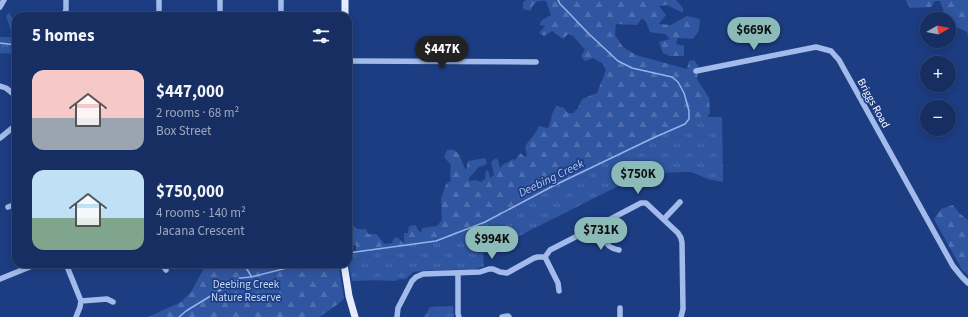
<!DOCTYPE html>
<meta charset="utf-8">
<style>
:root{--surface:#162e62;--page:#1f3668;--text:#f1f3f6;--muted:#9ea8be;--line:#354a77;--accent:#8bbbb9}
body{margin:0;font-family:"Source Sans 3",sans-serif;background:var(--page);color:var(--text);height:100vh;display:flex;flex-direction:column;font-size:15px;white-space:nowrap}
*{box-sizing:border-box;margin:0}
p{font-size:13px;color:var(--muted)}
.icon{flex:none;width:22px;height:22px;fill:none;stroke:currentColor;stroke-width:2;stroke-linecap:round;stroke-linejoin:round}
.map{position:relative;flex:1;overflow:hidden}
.sheet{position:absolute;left:12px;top:12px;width:340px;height:256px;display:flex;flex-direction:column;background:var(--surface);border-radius:12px;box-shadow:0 2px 10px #0003,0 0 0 1px var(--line)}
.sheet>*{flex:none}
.needle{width:26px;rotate:81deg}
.controls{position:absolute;left:920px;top:12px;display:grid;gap:8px}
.controls a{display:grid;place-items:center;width:36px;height:36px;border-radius:50%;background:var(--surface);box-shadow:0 2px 10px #0003,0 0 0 1px var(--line);font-size:20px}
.price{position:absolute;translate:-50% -34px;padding:0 9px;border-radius:14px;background:var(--accent);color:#111;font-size:13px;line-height:26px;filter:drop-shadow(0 1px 2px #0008)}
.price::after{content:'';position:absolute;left:50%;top:24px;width:12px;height:9px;margin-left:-6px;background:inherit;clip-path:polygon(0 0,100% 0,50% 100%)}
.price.current{background:#222;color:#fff}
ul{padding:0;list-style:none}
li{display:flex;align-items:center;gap:12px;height:100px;padding:0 20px}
li span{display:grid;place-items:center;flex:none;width:112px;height:80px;border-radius:12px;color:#555}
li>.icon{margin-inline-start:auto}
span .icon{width:48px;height:48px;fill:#fffc;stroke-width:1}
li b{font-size:17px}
h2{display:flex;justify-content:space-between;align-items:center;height:48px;padding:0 20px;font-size:17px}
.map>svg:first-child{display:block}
</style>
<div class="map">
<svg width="968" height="317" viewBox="0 0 968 317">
<defs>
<pattern id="forest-firs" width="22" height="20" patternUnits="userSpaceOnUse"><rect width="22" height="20" fill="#3055a1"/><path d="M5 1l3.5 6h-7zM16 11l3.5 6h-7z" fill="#4f6eaf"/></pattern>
<pattern id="park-tufts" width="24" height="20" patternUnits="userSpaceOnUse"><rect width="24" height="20" fill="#3055a1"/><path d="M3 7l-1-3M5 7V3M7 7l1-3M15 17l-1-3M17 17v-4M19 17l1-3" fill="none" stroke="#4f6eaf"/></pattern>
</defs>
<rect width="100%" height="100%" fill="#1d3d83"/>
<path fill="url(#forest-firs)" d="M527,0h149l7,8v5l-16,-8 -8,1 7,9 -7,9 12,1 16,-9 13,3 -1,11 -6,9 -15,-1 -2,6 8,2v10h-14l-7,-3 -4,-11 11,-3 -5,-5 -15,-2 -4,-10 -4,-4 -5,7 -21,-1 -1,11 8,12 13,8 51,14 2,-8 5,-1 5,7 -2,12 12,19 1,15 -39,59 -29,2 -165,83 -51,10 -5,4 -23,3 -2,7 -27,-1 -16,-27 3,-3v-5l-7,1 -1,-5 2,-1c-4,-5 -1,-11 2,-16 4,5 7,6 14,5l2,5h8l3,3 5,7 8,-1 2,-5 3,-1 7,6v-10h4l1,-7 7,-1 2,5 3,3 1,-5 15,-2 5,-6 -1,-21 5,-15 5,-3 -1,-5 1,-11 -7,-8 3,-7c2,0 5,-1 7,0 7,3 8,15 12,20l2,-9 17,-3 2,6 -8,3 -10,11v3l7,-1 5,2 4,-3 1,-9 3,2 1,6 4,-3 -3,-13 5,-4 2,2 2,8 5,-5h2l5,-4 3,1 5,-7 5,4 2,-2 -2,-9 11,-14 3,-6 9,2c4,-7 3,-17 9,-22l7,2 4,5h5l5,-5 4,-9 15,-6 9,-23 -4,-7 -9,-5 -8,3 -4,-5 4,-6 -12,-14 -5,-2 -5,5 -11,-8 -8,5 -5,-3 6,-7 -6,-1 3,-5 9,-5 -5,-14c-8,-1 -14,2 -15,10l-8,-2v-7z
M906,0h62v37l-1,-5 -13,-6 -5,-5v-2l-3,-1 -6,-17h-5l-4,6 -21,1z
M953,205l6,8 9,7v55l-6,-5 -28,-51 7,-10z
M203,264h136l1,9 4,26 -6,5 -19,13h-171l33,-15 10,-10 13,-24z"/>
<path fill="url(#park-tufts)" d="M9,13l7,11v30l-16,-1v-16h13l-7,-21z
M708,117h14l1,65 -15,-3 -17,-7 -48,1 -160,80 1,13 -8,3 -59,2 -4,1 -7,7 -54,2 -4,-22v-6l88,-12 49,-19 68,-36 100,-48 32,-14 4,-5z
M453,306l1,11h-30l6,-10z"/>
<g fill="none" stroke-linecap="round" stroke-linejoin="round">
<path stroke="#96b4ec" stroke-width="1.5" d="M0,43l16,2
M348,253l88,-12 49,-19 68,-36 100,-48 32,-14 4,-5v-8l-5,-18 -6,-11 -6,-5 -40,-9 -14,-7 -30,-28 -20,-21 -8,-8 -2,-4
M244,264l7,12
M179,317l7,-6 54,-33 11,-1 52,-13"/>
<path stroke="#a3bbea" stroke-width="5.5" d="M0,7l4,-7
M63,16l3,-6v-10
M159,16v-16
M220,16v-16
M281,16v-16
M348,61l188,1
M696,71l120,-24 15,4 8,9 114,206 9,11 6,6
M0,86l6,2 10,8
M0,138l16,-13
M8,207l8,-3
M664,219l16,-17
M598,230c9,10 6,17 21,20
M545,257l13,26 1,8
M66,264l15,37 -1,6 -4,10
M162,264l4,6
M458,273v41l1,3
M0,279l37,-15
M81,301l26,-2 6,3
M620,308v9
M397,317l1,-9 14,-27 4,-4 7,-3 57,-2 9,-3h4l7,3 7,1 27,-15 4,-1h7l5,-7 41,-21 7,1 5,-7 38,-20h5l32,30 3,5 1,5 1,66 -2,8
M502,317l6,-1 1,1"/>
<path stroke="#e7edfe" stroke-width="7" d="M345,16v-16
M344,264l5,32 6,21"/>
</g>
<g text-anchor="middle" stroke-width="3.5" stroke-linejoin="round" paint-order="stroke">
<g font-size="11" fill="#fff" stroke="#1d3d83">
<text transform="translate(874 103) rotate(61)" y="4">Briggs Road</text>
</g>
<g font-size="11" fill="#c7d8f7" stroke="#1d3d83">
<text x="246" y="288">Deebing Creek<tspan x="246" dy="13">Nature Reserve</tspan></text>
</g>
<g font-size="12" font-style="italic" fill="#aec5f2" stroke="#1d3d83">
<text transform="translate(551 178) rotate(-26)" y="4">Deebing Creek</text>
</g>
</g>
</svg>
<div class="controls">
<a><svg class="needle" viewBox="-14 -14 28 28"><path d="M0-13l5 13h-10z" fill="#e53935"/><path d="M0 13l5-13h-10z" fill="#9ea8be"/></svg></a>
<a>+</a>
<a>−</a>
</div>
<b class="price" style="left:754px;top:51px">$669K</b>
<b class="price current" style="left:442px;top:70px">$447K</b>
<b class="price" style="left:638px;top:195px">$750K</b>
<b class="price" style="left:601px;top:251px">$731K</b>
<b class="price" style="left:492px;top:260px">$994K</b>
<section class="sheet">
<h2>5 homes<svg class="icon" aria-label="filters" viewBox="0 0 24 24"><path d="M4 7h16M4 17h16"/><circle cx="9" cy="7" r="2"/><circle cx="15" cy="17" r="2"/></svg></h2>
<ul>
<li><span style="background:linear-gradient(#f6c9c9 60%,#9aa5b1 0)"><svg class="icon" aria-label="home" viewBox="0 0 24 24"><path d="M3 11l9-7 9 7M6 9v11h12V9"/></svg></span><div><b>$447,000</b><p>2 rooms · 68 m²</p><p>Box Street</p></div></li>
<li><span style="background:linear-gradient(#bfe0f5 60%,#7fa58c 0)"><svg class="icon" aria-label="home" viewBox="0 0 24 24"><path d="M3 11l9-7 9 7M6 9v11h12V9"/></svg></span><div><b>$750,000</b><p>4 rooms · 140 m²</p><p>Jacana Crescent</p></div></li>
</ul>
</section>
</div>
